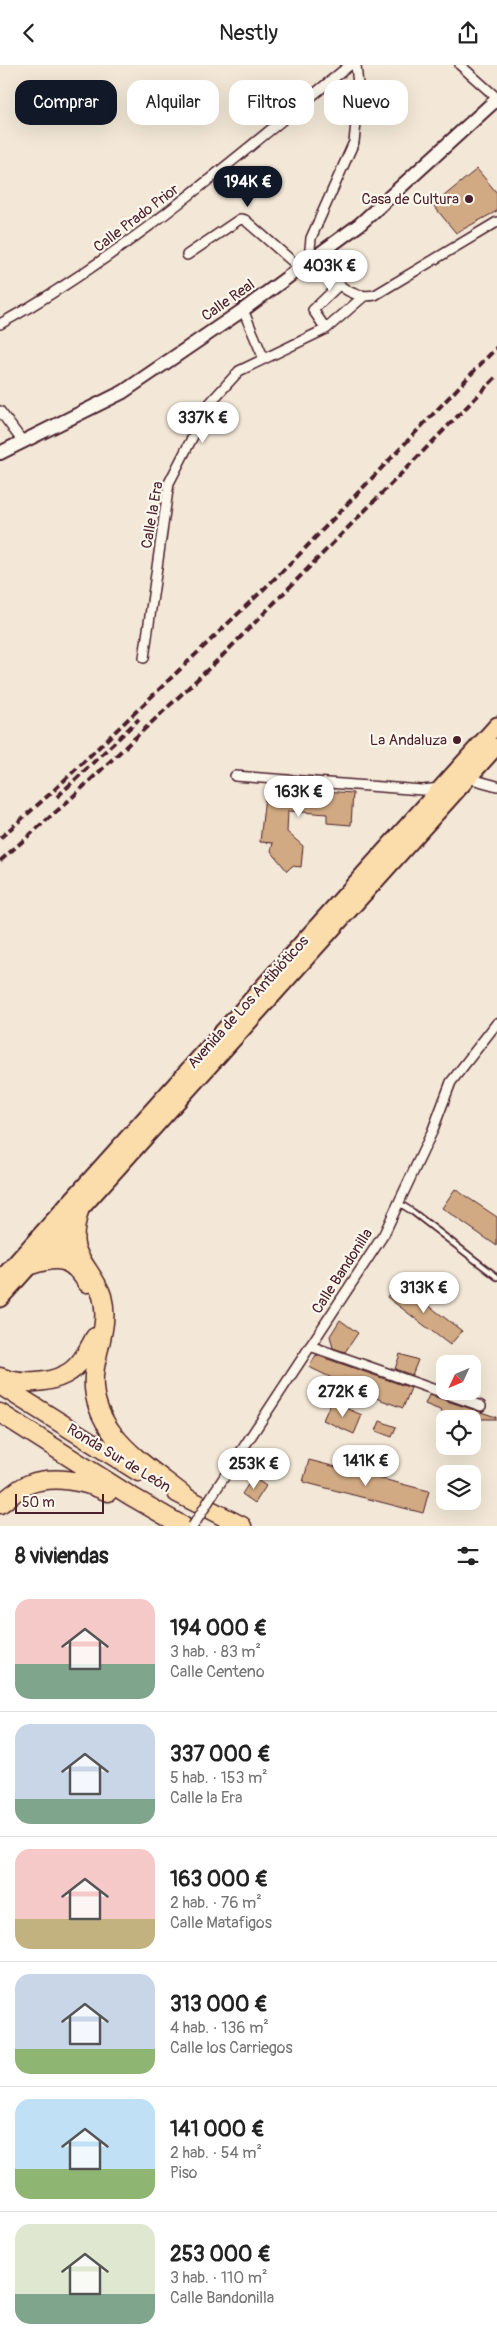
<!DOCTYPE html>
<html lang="es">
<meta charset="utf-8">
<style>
:root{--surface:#fff;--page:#f2f2f2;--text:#222;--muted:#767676;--line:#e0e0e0;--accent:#111827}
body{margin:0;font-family:Pangolin,sans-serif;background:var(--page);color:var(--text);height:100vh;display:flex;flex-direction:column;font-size:19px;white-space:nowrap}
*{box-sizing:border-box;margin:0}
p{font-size:16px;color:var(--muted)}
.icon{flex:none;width:28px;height:28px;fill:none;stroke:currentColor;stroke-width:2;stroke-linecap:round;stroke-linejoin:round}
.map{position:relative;height:1461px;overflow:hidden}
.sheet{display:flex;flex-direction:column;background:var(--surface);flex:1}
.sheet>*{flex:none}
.top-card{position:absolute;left:15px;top:15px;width:468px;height:45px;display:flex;gap:10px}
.needle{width:32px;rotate:226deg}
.fabs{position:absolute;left:436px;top:1290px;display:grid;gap:10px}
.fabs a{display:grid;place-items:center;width:45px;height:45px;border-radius:10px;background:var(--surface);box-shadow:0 5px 20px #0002;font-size:25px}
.scale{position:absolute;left:15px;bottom:12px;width:89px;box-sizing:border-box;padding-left:5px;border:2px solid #4a1f2b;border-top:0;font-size:14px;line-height:18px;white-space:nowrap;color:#4a1f2b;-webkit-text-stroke:4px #fbf7ec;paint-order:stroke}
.price{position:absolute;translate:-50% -42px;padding:0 11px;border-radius:18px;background:#fff;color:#222;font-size:16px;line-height:32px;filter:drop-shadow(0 1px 2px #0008)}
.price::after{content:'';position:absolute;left:50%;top:30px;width:15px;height:11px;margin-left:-8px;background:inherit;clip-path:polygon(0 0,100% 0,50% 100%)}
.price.current{background:var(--accent);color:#fff}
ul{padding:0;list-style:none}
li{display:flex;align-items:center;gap:15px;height:125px;padding:0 15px}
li+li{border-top:1px solid var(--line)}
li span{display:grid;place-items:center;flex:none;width:140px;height:100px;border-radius:15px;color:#555}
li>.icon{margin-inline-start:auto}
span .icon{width:60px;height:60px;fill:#fffc;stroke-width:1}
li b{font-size:21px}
h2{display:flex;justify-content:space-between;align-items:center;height:60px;padding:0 15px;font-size:21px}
.chip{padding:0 18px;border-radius:15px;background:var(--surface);box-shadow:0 5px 20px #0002;font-size:18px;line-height:45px}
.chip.current{background:var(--accent);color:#fff}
header{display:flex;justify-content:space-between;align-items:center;height:65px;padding:0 15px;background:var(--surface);font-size:22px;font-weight:600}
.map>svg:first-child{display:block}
</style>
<header><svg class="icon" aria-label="back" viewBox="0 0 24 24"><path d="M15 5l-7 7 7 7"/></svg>Nestly<svg class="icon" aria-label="share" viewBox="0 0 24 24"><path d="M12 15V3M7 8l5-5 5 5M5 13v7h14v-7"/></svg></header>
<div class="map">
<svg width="497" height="1461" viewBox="0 0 497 1461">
<rect width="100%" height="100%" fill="#f3e8d7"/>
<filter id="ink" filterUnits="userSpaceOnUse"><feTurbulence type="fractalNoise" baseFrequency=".02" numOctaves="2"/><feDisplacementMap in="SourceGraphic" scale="10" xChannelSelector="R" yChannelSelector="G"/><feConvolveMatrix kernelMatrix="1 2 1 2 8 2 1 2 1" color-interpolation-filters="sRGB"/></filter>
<g filter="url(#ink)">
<path fill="#d1aa83" stroke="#4a1f2b" d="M477,104l20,24v18l-41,22 -23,-28z
M266,722l87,6 -2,32 -24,-2v-9l-39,-3 -1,21 16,14 -2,21 -9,-1 -5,5 -16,-20 2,-8 -13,-1z
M455,1124l42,28v29l-55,-38z
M398,1217l64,49 -12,14 -63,-48z
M340,1255l18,13 -13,19 -12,-4 -3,-12z
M400,1289l18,6 -6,15 -17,-6z
M316,1290l95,33 -8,20 -38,-14 -56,-27z
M429,1330l67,22v2h-42l-9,-3 -5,-6 -15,-6z
M331,1337l31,13 -8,19 -31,-14z
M380,1356l16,6 -4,10 -16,-6z
M309,1395l120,31 -6,22 -120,-31z
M253,1412l13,9 -11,17 -13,-9z"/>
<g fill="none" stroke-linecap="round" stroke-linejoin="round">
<defs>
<path id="lane" d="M399,1138l14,9 84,65"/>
<path id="street" d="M356,0l3,30 -5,47 -43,96 -1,11c18,22 32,52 65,46l122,-73
M460,0l37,33
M187,190l53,-36 5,1 55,48
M243,245l21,49
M0,259c127,-70 237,-168 350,-259
M326,264l-13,-19 26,-25
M0,346l23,31
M144,593l25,-175 41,-80 29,-32 87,-42 37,-32
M235,711l187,14 19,-2
M468,713l29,8
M310,1281l171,60
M215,1426l169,-257 48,-102 19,-50 46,-59"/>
<path id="secondary" d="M0,388l123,-61 120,-82 117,-86 137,-125"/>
<path id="primary" d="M0,1215l497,-555
M0,1234l497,-553"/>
<path id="highway" d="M79,1146c-3,11 -6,23 -4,34 3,16 22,34 27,51 7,25 -3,47 -7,71 -11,63 50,97 91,130
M65,1195l-7,-9 -2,-14 13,5 6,5
M31,1200c27,-9 40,-8 56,18
M0,1312c20,8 47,7 66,-3 14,-7 22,-24 29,-37
M0,1320l139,87
M0,1348l129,82 54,31
M177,1428l65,33
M0,1439c9,-6 18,-16 29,-20 25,-9 56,-3 79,8"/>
</defs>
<use href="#lane" stroke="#4a1f2b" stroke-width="8"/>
<use href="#street" stroke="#4a1f2b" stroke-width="12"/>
<use href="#secondary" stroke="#4a1f2b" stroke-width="16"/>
<use href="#primary" stroke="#4a1f2b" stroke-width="19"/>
<use href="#highway" stroke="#4a1f2b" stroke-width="21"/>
<use href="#lane" stroke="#fbf7ec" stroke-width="4.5"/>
<use href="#street" stroke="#fbf7ec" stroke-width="9"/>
<use href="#secondary" stroke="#fbf7ec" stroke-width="12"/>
<use href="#primary" stroke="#fbddab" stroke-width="15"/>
<use href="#highway" stroke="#fbddab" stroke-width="18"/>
<path stroke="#4a1f2b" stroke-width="4" stroke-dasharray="8 4" stroke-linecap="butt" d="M57,732l82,-78
M0,773l50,-44 242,-232 205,-215
M0,796l66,-58 155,-146 276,-281"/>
<defs>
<path id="street-bridge" d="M193,1461l22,-35"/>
</defs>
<use href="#street-bridge" stroke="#4a1f2b" stroke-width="12" stroke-linecap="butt"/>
<use href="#street-bridge" stroke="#fbf7ec" stroke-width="9"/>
</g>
</g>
<g fill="#4a1f2b" stroke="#fbf7ec" stroke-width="2">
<circle cx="469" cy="134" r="5"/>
<circle cx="457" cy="675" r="5"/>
</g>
<g text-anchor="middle" stroke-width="4.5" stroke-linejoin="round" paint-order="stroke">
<g font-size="15" fill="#4a1f2b" stroke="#fbf7ec" text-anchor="end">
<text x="459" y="139">Casa de Cultura</text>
<text x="447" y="680">La Andaluza</text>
</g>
<g font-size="15" fill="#4a1f2b" stroke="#fbf7ec">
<text transform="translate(136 153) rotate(-37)" y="5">Calle Prado Prior</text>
<text transform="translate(228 235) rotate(-35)" y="5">Calle Real</text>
<text transform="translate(152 450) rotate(-80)" y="5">Calle la Era</text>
<text transform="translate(248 937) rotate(-48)" y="5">Avenida de Los Antibióticos</text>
<text transform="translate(342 1206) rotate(-57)" y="5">Calle Bandonilla</text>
<text transform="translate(119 1393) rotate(31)" y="5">Ronda Sur de León</text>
</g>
</g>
</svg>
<div class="fabs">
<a><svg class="needle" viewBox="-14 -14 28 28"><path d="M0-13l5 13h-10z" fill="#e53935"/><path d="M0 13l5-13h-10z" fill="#767676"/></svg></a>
<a><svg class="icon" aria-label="locate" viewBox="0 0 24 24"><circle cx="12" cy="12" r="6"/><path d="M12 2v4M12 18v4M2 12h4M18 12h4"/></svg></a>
<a><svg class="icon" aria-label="layers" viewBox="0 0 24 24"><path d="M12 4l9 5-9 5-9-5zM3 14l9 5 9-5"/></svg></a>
</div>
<div class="scale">50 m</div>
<b class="price current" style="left:248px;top:143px">194K €</b>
<b class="price" style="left:330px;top:227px">403K €</b>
<b class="price" style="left:203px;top:379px">337K €</b>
<b class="price" style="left:299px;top:753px">163K €</b>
<b class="price" style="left:424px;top:1249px">313K €</b>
<b class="price" style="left:343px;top:1353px">272K €</b>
<b class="price" style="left:366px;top:1422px">141K €</b>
<b class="price" style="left:254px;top:1425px">253K €</b>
<div class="top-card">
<a class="chip current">Comprar</a>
<a class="chip">Alquilar</a>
<a class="chip">Filtros</a>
<a class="chip">Nuevo</a>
</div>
</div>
<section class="sheet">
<h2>8 viviendas<svg class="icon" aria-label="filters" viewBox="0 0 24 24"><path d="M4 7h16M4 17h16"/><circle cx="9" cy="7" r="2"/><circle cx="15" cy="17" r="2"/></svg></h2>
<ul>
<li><span style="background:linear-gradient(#f6c9c9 65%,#7fa58c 0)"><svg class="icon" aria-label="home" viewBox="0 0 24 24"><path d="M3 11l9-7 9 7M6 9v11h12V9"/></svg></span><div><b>194 000 €</b><p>3 hab. · 83 m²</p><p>Calle Centeno</p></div></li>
<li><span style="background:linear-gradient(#c9d6e8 75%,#7fa58c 0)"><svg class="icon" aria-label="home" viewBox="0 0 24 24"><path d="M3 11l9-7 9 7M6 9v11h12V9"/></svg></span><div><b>337 000 €</b><p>5 hab. · 153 m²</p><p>Calle la Era</p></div></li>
<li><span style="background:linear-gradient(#f6c9c9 70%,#c2b280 0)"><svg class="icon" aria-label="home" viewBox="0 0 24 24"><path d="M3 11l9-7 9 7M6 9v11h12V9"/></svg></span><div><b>163 000 €</b><p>2 hab. · 76 m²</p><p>Calle Matafigos</p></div></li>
<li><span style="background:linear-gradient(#c9d6e8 75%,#8fb573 0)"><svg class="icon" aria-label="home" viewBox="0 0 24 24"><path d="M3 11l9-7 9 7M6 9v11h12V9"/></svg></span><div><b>313 000 €</b><p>4 hab. · 136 m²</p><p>Calle los Carriegos</p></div></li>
<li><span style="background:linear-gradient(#bfe0f5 70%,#8fb573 0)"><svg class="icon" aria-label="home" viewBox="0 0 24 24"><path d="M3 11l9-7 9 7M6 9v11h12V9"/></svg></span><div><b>141 000 €</b><p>2 hab. · 54 m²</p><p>Piso</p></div></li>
<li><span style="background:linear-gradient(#dfe7d0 70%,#7fa58c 0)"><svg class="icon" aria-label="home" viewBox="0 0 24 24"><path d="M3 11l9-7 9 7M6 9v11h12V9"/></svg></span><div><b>253 000 €</b><p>3 hab. · 110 m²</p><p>Calle Bandonilla</p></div></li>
</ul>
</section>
